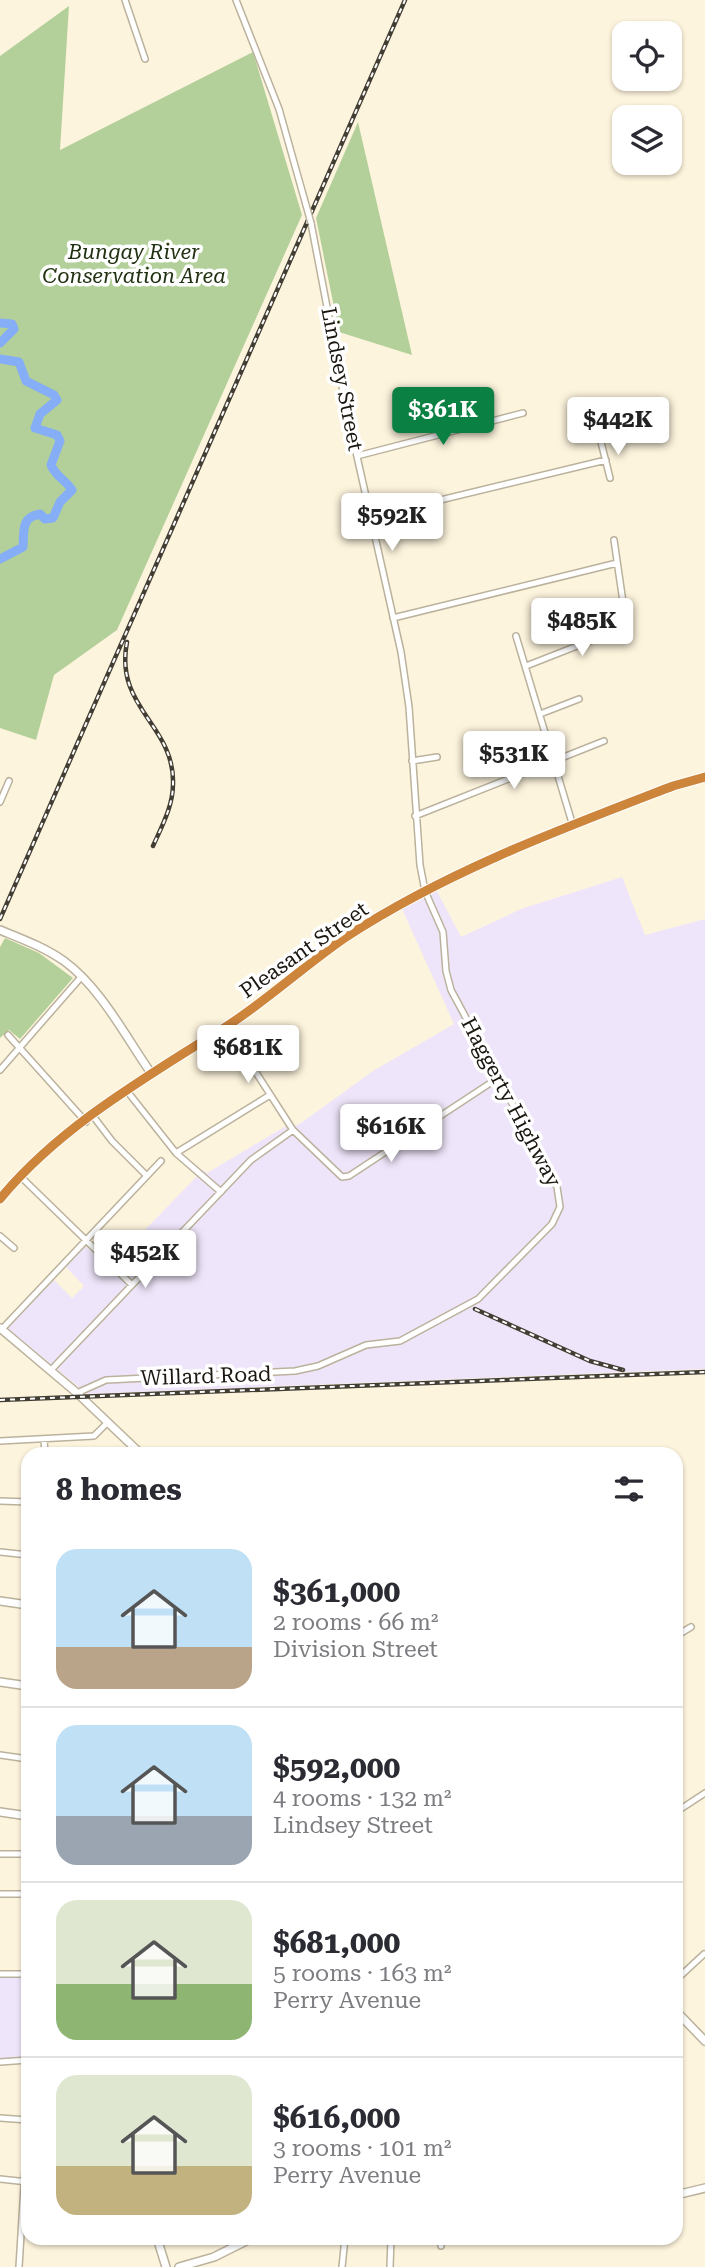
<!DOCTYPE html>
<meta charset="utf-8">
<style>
:root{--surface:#fff;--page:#f7f7f7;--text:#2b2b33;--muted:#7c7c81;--line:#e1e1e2;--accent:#0b8043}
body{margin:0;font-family:"Roboto Serif",serif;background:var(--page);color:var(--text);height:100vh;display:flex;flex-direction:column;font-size:26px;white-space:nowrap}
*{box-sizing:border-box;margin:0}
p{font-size:23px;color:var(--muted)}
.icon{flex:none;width:38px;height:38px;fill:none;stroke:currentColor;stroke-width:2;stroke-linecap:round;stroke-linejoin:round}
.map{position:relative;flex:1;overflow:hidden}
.panel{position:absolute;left:21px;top:1447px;width:662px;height:798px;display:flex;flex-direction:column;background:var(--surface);border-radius:21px;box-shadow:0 2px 5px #0004}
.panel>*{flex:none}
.buttons{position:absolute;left:612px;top:21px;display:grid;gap:14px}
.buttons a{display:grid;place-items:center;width:70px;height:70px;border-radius:14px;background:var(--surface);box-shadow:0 2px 5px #0004;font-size:35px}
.price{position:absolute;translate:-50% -60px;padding:0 16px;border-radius:7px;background:#fff;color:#222;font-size:23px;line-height:46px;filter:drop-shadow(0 2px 4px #0008)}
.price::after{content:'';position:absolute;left:50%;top:42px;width:21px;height:16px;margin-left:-10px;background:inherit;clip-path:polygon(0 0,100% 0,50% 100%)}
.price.on{background:var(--accent);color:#fff}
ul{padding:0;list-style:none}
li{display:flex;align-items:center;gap:21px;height:175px;padding:0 35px}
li+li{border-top:2px solid var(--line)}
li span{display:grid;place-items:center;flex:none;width:196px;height:140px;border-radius:21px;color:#555}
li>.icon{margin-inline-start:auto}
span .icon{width:84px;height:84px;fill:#fffc;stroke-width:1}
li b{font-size:30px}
h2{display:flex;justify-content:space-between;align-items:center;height:84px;padding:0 35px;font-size:30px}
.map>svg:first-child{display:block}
</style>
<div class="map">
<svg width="705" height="2267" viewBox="0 0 705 2267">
<rect width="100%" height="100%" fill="#fdf4dd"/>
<path fill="#efe5fa" d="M622,877l23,58 60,-16v450l-618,25 -80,-66 47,-48 18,18 12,-12 -18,-19 20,-21 22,22 95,-98 4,3 79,-47 3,3 12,-6 72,-52 81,-47 -52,-115 35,-18 24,46 60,-28z
M0,1978h28v79l-28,2z"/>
<path fill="#b4d09a" d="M69,6l-9,144 193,-98 49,163 -185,415 -63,45 -18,65 -36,-12v-672z
M358,122l54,233 -73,-23 -23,-114z
M5,938l34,15 34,25 -53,61 -11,-9 -9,8v-91z"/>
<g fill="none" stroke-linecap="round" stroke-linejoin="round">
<path stroke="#85aef6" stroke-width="9" d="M0,323l12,1 2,5 -14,14
M0,359l19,3 7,19 28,14 3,5 -17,14 -5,14 22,7 3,6 -9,24c5,12 15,15 21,25l-12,12 -7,16 -8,1 -5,-5c-19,3 -16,17 -17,33l-23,12"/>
<defs>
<path id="street" d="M125,0l20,59
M236,0l43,109 27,96
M601,442l9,36
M357,456l166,-43
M370,517l236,-57
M614,540l9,62
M393,618l224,-55
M516,636l57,190
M526,666l102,-40
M540,714l39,-15
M412,761l25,-4
M0,802l9,-21
M415,816l189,-75
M226,1026l67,104 49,47 7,-1 149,-98
M8,1035l78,87
M0,1070l82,-94
M127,1091l49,62 45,39
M93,1116l19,25 35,35
M176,1153l94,-58
M20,1176l112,109
M0,1236l14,12
M2,1329l159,-168
M51,1370l200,-210 42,-30
M77,1393l29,-13 189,-9 23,-5 48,-21 34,-4 78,-42 74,-75 8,-17 -3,-20 -106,-197 -5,-19 -3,-39 -18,-41 -5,-26 -11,-158 -8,-55 -54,-240 -36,-189
M44,1439l1,15
M0,1441l94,-5 14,-14
M0,1501l28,1
M0,1552l28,3
M676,1636l15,-9
M0,1755l28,4
M676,1812l29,-19
M0,1854h28
M0,1894h28
M0,1974h28
M676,1980l28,-26
M0,2062l28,-2
M0,2118l28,2
M0,2179l28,3
M440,2238l1,8
M19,2267l9,-146
M342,2267l3,-29
M390,2267l1,-29"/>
<path id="secondary" d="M0,930c22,9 44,17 64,31 37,27 61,75 87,112
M0,1328l77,65 64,61
M0,1601l28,4
M28,1658v22
M0,1682l28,4
M0,1812l28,4
M676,2011l29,30
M676,2195l29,-7
M157,2238l9,29
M179,2267l35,-10 38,-19"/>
<path id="highway" d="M0,1199c60,-73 148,-123 227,-173 42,-27 78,-61 119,-89 101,-66 215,-108 327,-151l32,-9"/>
</defs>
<use href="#street" stroke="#bbb29d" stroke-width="8"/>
<use href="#secondary" stroke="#bbb29d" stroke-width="10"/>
<use href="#highway" stroke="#fff" stroke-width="11"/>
<use href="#street" stroke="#fff" stroke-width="5"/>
<use href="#secondary" stroke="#fff" stroke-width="7"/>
<use href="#highway" stroke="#cd843b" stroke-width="9"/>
<defs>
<path id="rail" d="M127,642c-13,66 48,83 46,142 0,22 -11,42 -20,62
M0,919l405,-919
M475,1309l115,52 33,9
M0,1400l705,-28"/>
</defs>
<use href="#rail" stroke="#433e34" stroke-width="4.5"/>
<use href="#rail" stroke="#fff" stroke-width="2" stroke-dasharray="5" stroke-linecap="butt"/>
<defs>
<path id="street-bridge" d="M306,205l5,18"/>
</defs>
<use href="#street-bridge" stroke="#bbb29d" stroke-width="8" stroke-linecap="butt"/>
<use href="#street-bridge" stroke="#fff" stroke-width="5"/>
</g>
<g text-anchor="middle" stroke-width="7" stroke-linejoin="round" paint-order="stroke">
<g font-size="21" font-style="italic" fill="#223111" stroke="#fff">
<text x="134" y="259">Bungay River<tspan x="134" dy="24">Conservation Area</tspan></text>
</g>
<g font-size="21" fill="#1b1710" stroke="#fff">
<text transform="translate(342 379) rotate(79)" y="7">Lindsey Street</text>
<text transform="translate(304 950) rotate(-35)" y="7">Pleasant Street</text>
<text transform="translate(511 1102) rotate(62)" y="7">Haggerty Highway</text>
<text transform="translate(206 1376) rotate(-2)" y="7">Willard Road</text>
</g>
</g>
</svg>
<div class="buttons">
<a><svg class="icon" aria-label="locate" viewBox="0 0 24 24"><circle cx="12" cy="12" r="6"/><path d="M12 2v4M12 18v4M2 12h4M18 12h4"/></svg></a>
<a><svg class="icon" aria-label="layers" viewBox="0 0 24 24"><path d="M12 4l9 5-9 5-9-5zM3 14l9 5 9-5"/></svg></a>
</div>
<b class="price on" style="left:443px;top:447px">$361K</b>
<b class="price" style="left:618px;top:457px">$442K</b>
<b class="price" style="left:392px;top:553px">$592K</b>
<b class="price" style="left:582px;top:658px">$485K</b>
<b class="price" style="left:514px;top:791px">$531K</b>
<b class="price" style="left:248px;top:1085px">$681K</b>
<b class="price" style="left:391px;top:1164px">$616K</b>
<b class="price" style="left:145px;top:1290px">$452K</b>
<section class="panel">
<h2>8 homes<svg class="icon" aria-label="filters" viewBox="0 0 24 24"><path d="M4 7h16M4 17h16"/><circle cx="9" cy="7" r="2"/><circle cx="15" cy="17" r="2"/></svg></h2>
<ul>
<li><span style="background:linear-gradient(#bfe0f5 70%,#b9a48a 0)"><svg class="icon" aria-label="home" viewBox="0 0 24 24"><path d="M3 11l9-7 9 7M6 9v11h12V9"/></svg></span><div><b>$361,000</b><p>2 rooms · 66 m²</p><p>Division Street</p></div></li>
<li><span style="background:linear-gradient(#bfe0f5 65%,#9aa5b1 0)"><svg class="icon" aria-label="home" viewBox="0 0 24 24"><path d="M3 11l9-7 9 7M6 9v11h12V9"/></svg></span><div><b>$592,000</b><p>4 rooms · 132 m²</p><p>Lindsey Street</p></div></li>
<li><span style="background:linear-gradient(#dfe7d0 60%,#8fb573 0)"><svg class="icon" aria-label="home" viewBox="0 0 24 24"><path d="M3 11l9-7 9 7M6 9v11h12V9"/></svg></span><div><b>$681,000</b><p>5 rooms · 163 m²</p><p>Perry Avenue</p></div></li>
<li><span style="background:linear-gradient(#dfe7d0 65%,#c2b280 0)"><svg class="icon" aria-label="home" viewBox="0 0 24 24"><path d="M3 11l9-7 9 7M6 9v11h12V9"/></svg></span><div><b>$616,000</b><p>3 rooms · 101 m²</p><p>Perry Avenue</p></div></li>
</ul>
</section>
</div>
